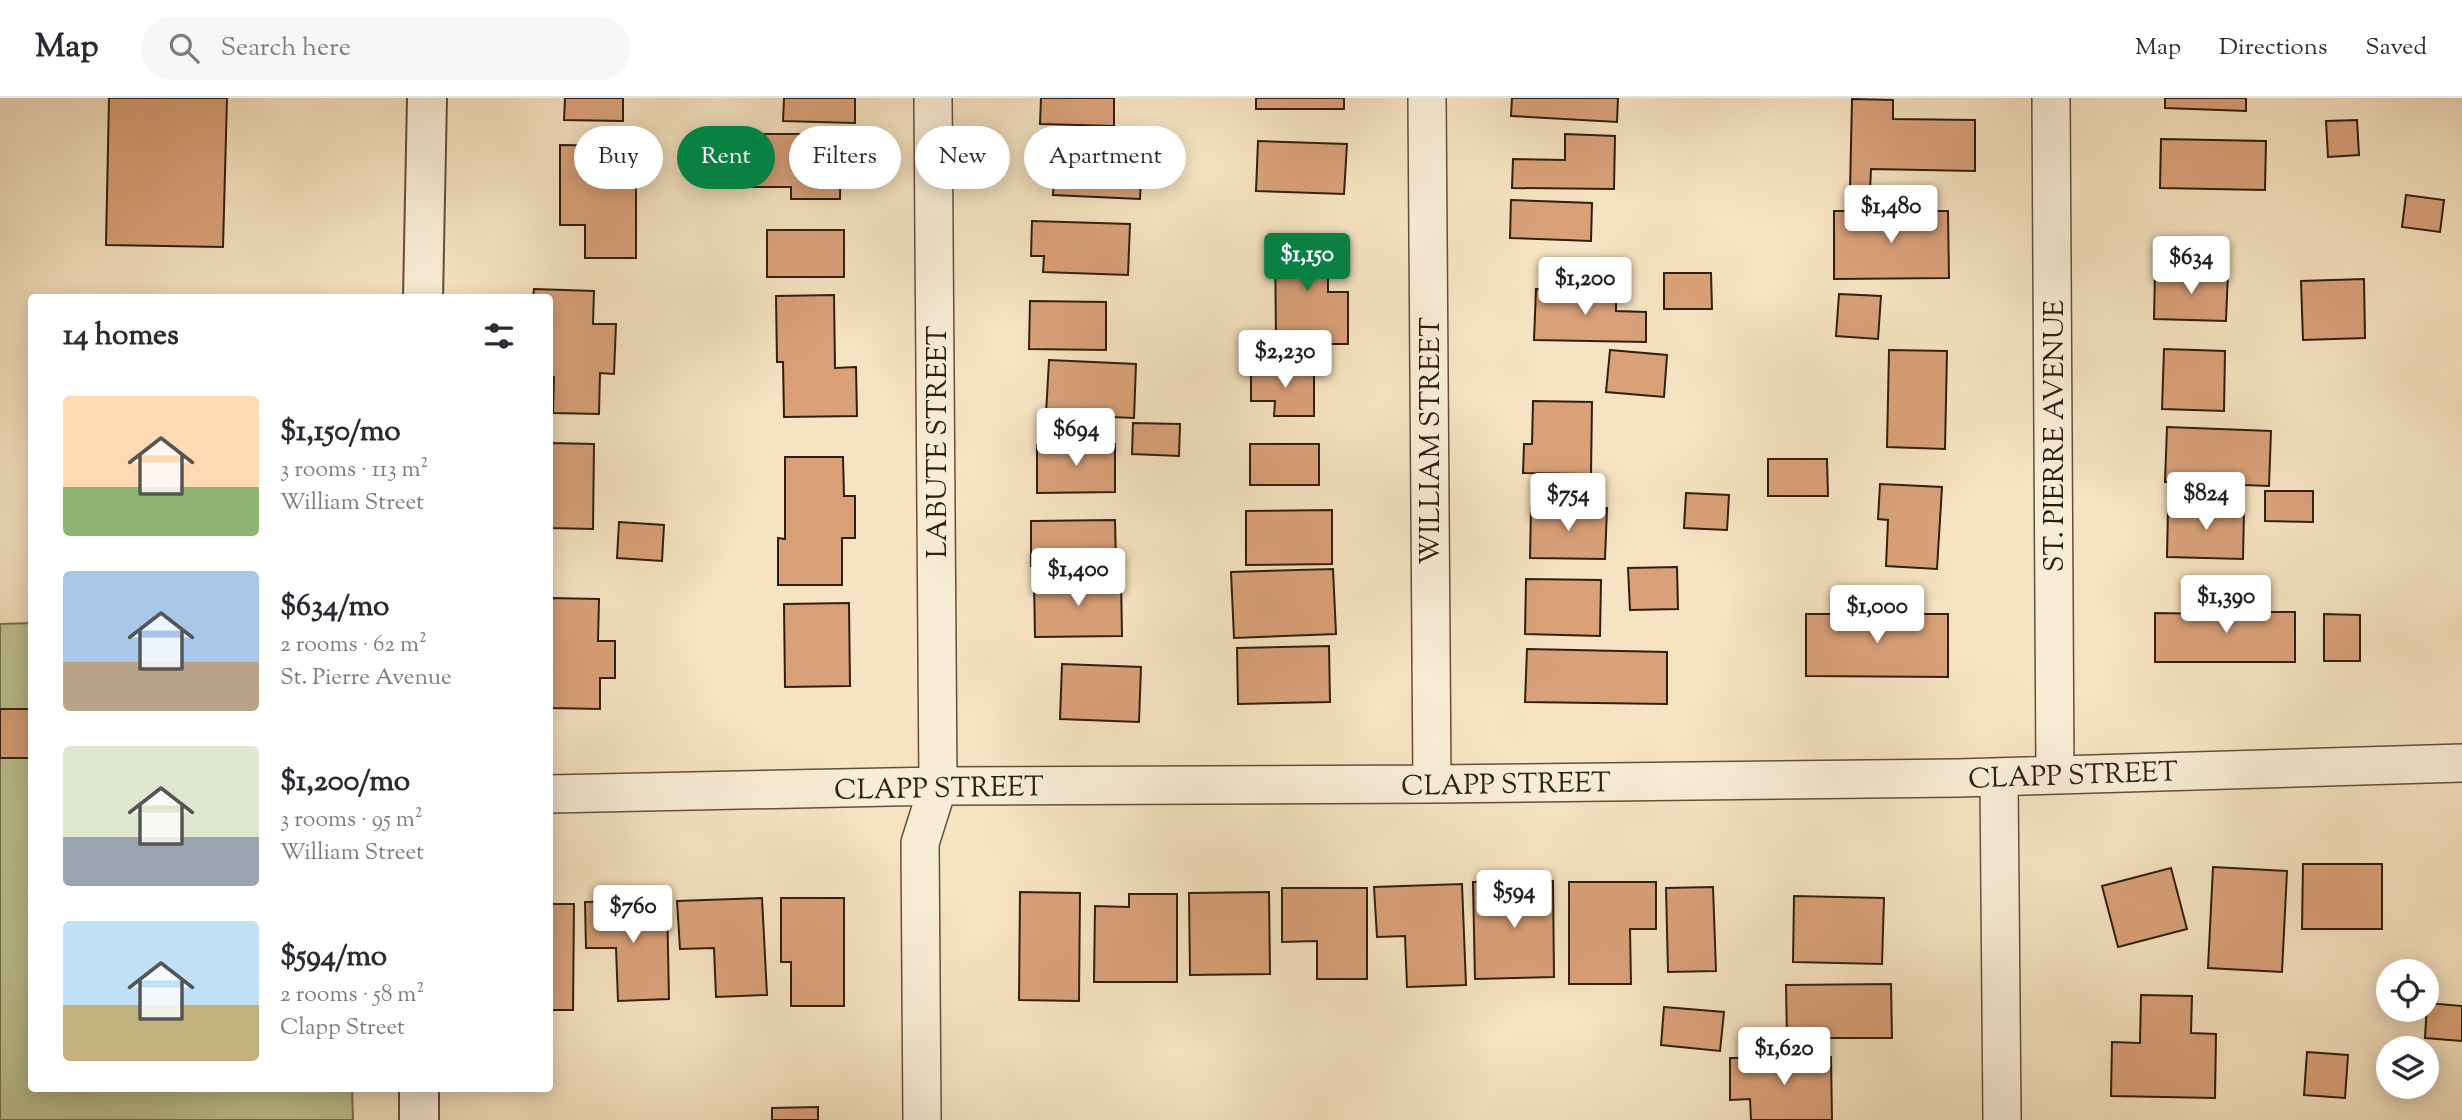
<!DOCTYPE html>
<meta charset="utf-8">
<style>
:root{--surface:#fff;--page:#f7f7f7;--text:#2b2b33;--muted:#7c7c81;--line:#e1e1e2;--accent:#0b8043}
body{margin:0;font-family:"Sorts Mill Goudy",serif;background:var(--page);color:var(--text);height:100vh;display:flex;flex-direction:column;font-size:26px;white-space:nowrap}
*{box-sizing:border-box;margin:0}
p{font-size:23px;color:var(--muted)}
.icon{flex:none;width:38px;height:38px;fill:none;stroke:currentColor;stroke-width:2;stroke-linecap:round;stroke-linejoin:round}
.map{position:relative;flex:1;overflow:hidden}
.details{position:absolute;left:28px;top:196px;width:525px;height:798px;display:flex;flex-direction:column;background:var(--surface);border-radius:7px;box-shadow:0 4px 18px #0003}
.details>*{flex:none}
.guide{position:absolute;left:574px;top:28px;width:665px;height:63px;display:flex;gap:14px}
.controls{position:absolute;left:2376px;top:861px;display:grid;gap:14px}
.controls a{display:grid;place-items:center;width:63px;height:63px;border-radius:50%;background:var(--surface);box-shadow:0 4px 18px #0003;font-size:35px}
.price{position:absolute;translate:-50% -60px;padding:0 16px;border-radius:7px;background:#fff;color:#222;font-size:23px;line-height:46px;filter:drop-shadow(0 2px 4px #0008)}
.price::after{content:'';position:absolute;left:50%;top:42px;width:21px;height:16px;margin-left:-10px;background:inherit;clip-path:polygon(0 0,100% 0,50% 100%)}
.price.on{background:var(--accent);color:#fff}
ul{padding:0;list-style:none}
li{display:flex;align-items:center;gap:21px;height:175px;padding:0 35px}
li span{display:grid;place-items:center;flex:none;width:196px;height:140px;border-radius:7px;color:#555}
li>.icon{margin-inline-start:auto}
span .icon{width:84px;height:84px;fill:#fffc;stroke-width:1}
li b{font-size:30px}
h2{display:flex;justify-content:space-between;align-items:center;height:84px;padding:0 35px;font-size:30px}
.tag{padding:0 24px;border-radius:32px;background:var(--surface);box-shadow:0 4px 18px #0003;font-size:24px;line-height:63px}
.tag.on{background:var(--accent);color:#fff}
header{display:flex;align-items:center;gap:42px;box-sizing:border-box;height:98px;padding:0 35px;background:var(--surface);border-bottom:2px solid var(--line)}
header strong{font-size:33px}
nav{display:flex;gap:38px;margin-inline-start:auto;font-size:24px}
.search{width:490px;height:63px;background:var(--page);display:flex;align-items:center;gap:18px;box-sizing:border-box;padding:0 24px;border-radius:38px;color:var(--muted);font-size:26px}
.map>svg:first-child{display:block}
</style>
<header>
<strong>Map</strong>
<div class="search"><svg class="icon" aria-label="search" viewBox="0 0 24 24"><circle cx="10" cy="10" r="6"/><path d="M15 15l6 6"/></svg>Search here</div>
<nav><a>Map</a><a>Directions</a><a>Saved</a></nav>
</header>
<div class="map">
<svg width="2462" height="1022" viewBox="0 0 2462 1022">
<rect width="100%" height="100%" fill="#f6e3c1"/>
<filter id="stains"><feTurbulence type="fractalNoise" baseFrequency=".00286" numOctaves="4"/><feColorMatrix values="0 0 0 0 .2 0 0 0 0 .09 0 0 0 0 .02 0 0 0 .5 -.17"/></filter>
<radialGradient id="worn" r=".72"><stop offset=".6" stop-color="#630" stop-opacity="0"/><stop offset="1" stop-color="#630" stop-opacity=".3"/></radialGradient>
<path fill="#bdc392" stroke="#767151" stroke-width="2" d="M31,525l1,465 320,1 1,31h-353v-496z"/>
<path fill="#daa179" stroke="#301f10" stroke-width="2" d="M109,0h118l-4,149 -117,-2z
M565,0h58v23l-59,-1z
M784,0h71v25l-72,-2z
M1041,0h73v28l-74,-2z
M1256,0h88v11h-88z
M1512,0h106l-1,24 -106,-6z
M2165,0h81v13l-81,-3z
M1852,1l41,1v19l82,1v51l-104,-2 -1,22h-20z
M2357,22l2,35 -31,2 -2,-36z
M1057,33l86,4 -3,64 -87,-4z
M745,36h96l-1,65h-49v-12h-47z
M1565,36l50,2 -1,53 -102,-1 1,-29 52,1z
M2161,41l105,2 -1,49 -105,-2z
M1258,43l89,3 -3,50 -88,-3z
M560,47l76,1v112h-51v-33h-25z
M2406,97l38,5 -4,32 -38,-5z
M1511,102l81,3 -1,38 -81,-3z
M1834,113h114l1,67 -115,1z
M1032,123l98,3 -2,51 -85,-3 1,-16h-13z
M767,132h77v47h-77z
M1275,136h53v58h20v52h-72z
M2155,173l73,1 -2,49 -72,-2z
M1664,175h47l1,36h-48z
M2364,181l1,59 -62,2 -2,-59z
M534,191l60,2 -1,33h23l-2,50 -14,-1 -1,41 -46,-1 1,-36 -4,-1v-78h-17z
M1536,191l80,2v20l30,1v30l-112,-2z
M1839,196l42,2 -3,43 -42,-3z
M834,197l1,73 21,-1 1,49 -73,1 -1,-55h-6l-1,-66z
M1030,203l76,1v48l-77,-1z
M2164,251l61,2 -1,60 -62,-2z
M1610,252l57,5 -3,42 -58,-5z
M1889,252l58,1 -2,98 -58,-2z
M1049,262l87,4 -2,54 -88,-4z
M1314,270v48h-40l1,-15h-24v-32z
M1533,303l59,1 -1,72 -68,-1 1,-29h8z
M1133,325l47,1 -1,32 -47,-2z
M2167,329l104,4 -2,55 -104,-4z
M550,345l44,1 -1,85 -43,-1z
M1115,346v48l-78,1v-48z
M1250,346h69v41h-69z
M785,359h58l1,39h11v42h-13v47h-64v-47l7,1z
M1768,361h59l1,37h-60z
M1880,386l62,3 -5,82 -51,-3 2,-46 -10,-1z
M2265,393h48v31l-48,-1z
M1686,395l43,2 -2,35 -43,-2z
M1531,408l76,2 -2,51 -75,-1z
M2168,408l76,2 -1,51 -76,-2z
M1332,412v54l-86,1v-54z
M1115,422l1,46h-85v-45z
M619,424l45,3 -2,36 -45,-3z
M1677,469l1,42 -48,1 -2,-42z
M1333,471l3,65 -102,4 -3,-66z
M1121,480l1,58 -87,1 -1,-58z
M1526,481l75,1 -1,56 -75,-2z
M550,500l49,1 -1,42h17v37h-15v31l-50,-1z
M2219,500h31v14h45v50h-140v-49l64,1z
M849,505l1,83 -65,1 -1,-83z
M1806,516h142v63l-142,-1z
M2324,516l36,1v46h-36z
M1329,548l1,56 -92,2 -1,-56z
M1527,551l140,3v52l-142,-2z
M1062,566l79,3 -2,55 -79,-3z
M0,611h32v49h-32z
M2303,766h79v65h-80z
M2213,769l74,4 -5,101 -74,-4z
M2171,770l16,61 -69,18 -16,-61z
M1553,783l1,96 -79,2 -2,-97z
M1569,784h87v47h-26l1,55h-62z
M1462,786l4,101 -59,2 -2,-51 -28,1 -3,-50z
M1713,789l3,84 -48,1 -2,-84z
M1282,790h85v91h-50v-38l-35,1z
M1020,794l60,1 -1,108 -60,-1z
M1269,794l1,82 -80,1 -1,-82z
M1129,796h48v88h-83l1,-76 34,1z
M1794,798l90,2 -2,66 -89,-2z
M762,800l5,97 -51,2 -2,-49 -34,1 -3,-48z
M781,800h63v108h-53v-44h-10z
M667,803l2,98 -51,2 -2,-53h-30l-1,-46z
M550,806h24l-1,106h-23z
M1891,886l1,54h-105l-1,-53z
M2141,897l51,1 -1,37 25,1 -1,64 -104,-2 1,-54 28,1z
M2427,905l35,3v35l-37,-3z
M1664,909l60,5 -4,39 -59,-6z
M2307,954l41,3 -3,43 -41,-3z
M1831,959l1,63h-81l-1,-21 -20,1v-42z
M818,1009v13h-46v-12z"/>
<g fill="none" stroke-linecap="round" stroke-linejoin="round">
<defs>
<path id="minor" d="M1427,0l5,686
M2051,0l4,676
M1999,679l3,343
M550,696l388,-8 494,-2 526,-6 504,-15
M922,1022l-2,-277 18,-57 -5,-688"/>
<path id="tertiary" d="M423,200l4,-200
M419,990v32"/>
</defs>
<use href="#minor" stroke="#62503c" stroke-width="40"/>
<use href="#tertiary" stroke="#62503c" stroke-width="42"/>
<use href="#minor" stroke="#f9edd7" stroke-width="37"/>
<use href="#tertiary" stroke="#f9edd7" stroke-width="38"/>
</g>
<g text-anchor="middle" stroke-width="7" stroke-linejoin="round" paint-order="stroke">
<g font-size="28" fill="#301f10" stroke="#f9edd7">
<text transform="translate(2053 338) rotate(-90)" y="10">ST. PIERRE AVENUE</text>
<text transform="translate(1429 343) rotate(-90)" y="10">WILLIAM STREET</text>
<text transform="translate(936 344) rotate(-90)" y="10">LABUTE STREET</text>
<text transform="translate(2073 676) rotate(-2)" y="10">CLAPP STREET</text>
<text transform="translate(1506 685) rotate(-1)" y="10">CLAPP STREET</text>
<text transform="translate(939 689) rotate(-1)" y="10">CLAPP STREET</text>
</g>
</g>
<rect width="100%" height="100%" filter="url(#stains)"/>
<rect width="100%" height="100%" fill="url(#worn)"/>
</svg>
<div class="controls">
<a><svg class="icon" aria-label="locate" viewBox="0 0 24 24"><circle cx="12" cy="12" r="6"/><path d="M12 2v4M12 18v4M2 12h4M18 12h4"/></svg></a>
<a><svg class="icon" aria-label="layers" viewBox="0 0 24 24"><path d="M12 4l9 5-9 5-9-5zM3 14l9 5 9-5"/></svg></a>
</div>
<b class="price" style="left:1891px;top:147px">$1,480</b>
<b class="price on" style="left:1307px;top:195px">$1,150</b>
<b class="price" style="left:2191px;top:198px">$634</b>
<b class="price" style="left:1585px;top:219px">$1,200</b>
<b class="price" style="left:1285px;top:292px">$2,230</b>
<b class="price" style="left:1076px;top:370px">$694</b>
<b class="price" style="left:2206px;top:434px">$824</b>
<b class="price" style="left:1568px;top:435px">$754</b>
<b class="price" style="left:1078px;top:510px">$1,400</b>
<b class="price" style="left:2226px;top:537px">$1,390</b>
<b class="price" style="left:1877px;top:547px">$1,000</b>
<b class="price" style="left:1514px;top:832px">$594</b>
<b class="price" style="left:633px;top:847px">$760</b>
<b class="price" style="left:1784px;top:989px">$1,620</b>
<div class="guide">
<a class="tag">Buy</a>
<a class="tag on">Rent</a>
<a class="tag">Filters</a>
<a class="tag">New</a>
<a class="tag">Apartment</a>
</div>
<section class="details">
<h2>14 homes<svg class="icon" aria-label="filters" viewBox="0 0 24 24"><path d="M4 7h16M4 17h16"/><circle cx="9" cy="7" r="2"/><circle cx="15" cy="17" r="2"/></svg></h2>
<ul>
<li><span style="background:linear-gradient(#ffd9b3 65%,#8fb573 0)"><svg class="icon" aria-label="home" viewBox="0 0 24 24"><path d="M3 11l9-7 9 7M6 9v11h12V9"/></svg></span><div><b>$1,150/mo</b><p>3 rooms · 113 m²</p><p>William Street</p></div></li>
<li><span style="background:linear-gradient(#a9c7e8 65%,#b9a48a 0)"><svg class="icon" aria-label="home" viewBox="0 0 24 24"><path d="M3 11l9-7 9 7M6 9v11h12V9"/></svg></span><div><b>$634/mo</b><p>2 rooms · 62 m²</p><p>St. Pierre Avenue</p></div></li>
<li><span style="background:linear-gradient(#dfe7d0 65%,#9aa5b1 0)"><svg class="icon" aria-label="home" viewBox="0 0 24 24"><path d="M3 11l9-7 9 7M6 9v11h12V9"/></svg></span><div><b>$1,200/mo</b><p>3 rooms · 95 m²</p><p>William Street</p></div></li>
<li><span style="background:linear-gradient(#bfe0f5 60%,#c2b280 0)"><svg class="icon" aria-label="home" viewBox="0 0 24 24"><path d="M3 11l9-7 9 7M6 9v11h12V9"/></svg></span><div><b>$594/mo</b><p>2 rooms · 58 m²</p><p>Clapp Street</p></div></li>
</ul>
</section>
</div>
